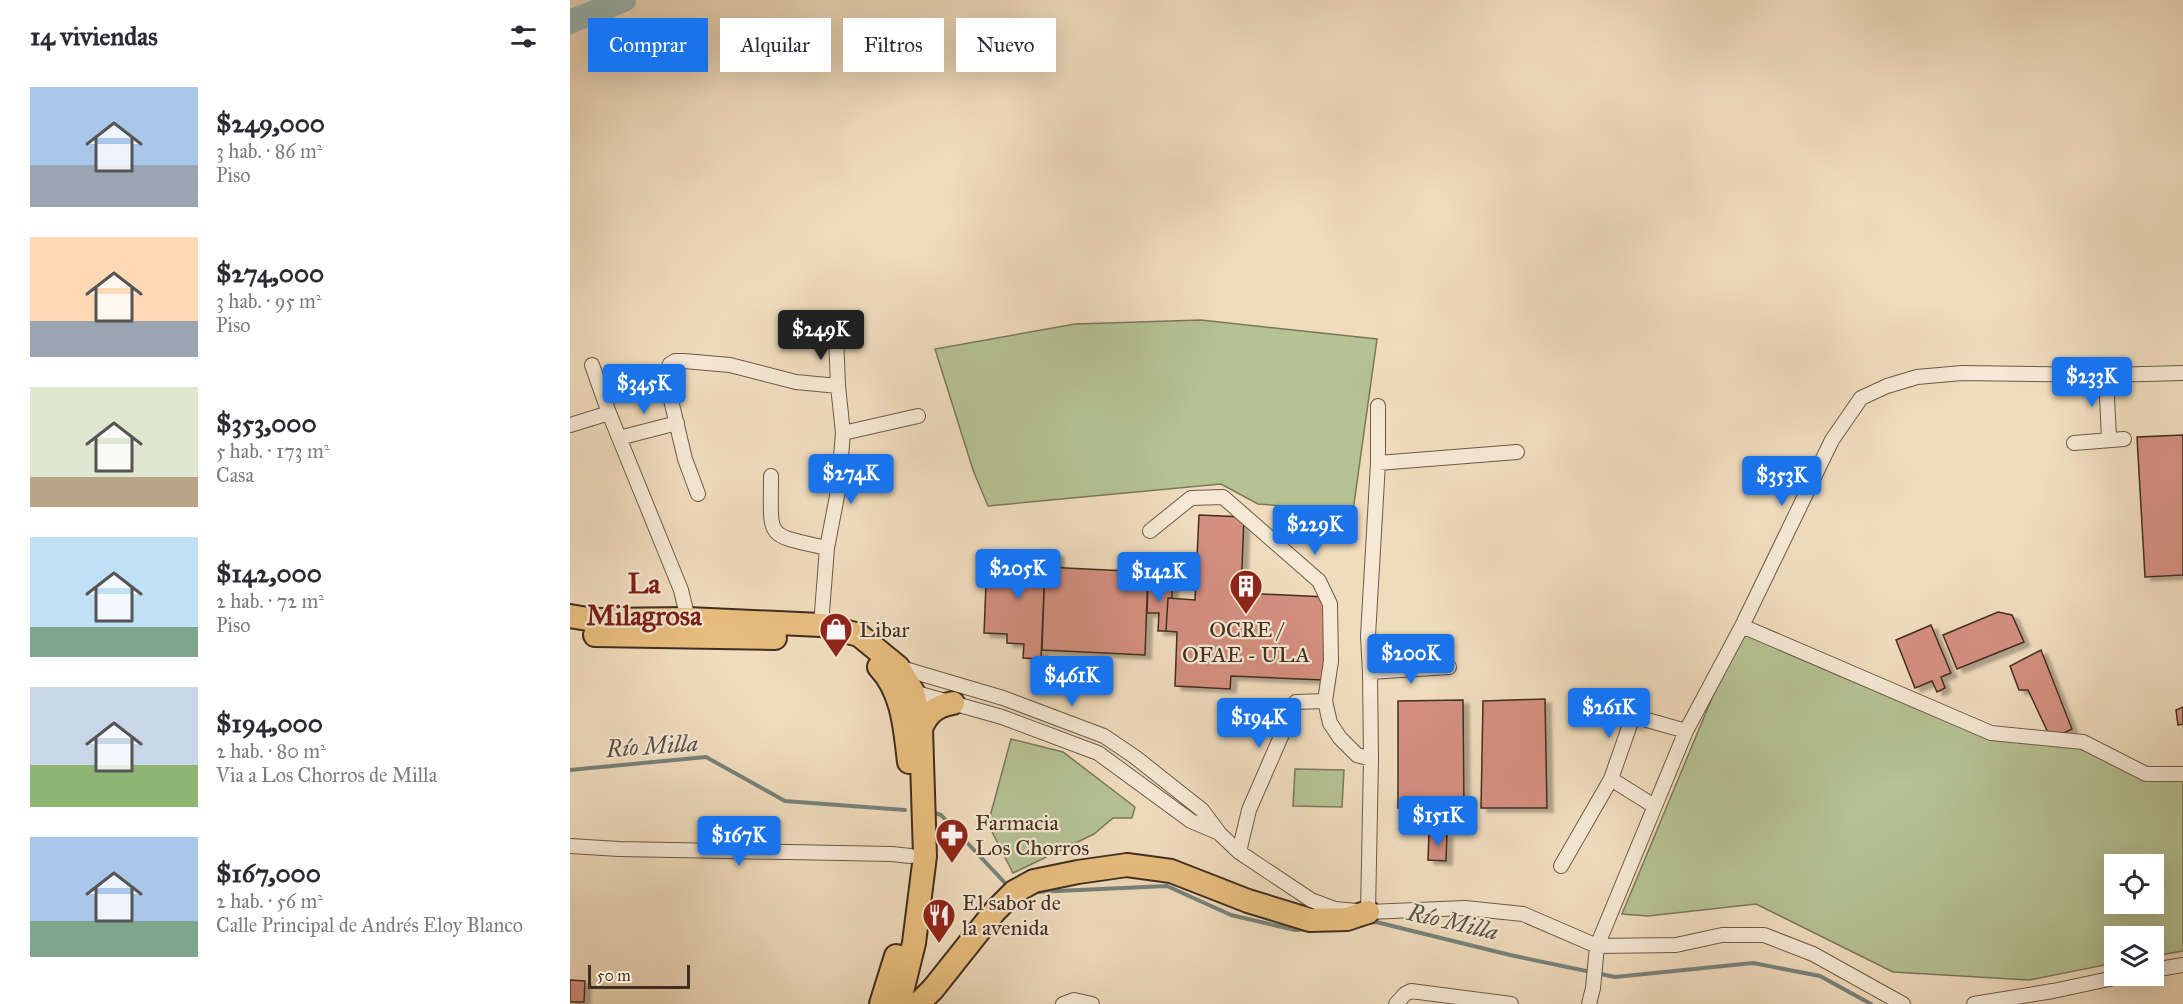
<!DOCTYPE html>
<html lang="es">
<meta charset="utf-8">
<style>
:root{--surface:#fff;--page:#f7f7f7;--text:#2b2b33;--muted:#7c7c81;--accent:#1a73e8}
body{margin:0;font-family:"IM FELL Great Primer",serif;background:var(--page);color:var(--text);height:100vh;display:flex;flex-direction:column;font-size:22px;white-space:nowrap}
*{box-sizing:border-box;margin:0}
p{font-size:20px;color:var(--muted)}
.icon{flex:none;width:33px;height:33px;fill:none;stroke:currentColor;stroke-width:2;stroke-linecap:round;stroke-linejoin:round}
.map{position:relative;flex:1;overflow:hidden}
.side{display:flex;flex-direction:column;background:var(--surface);width:570px}
.side>*{flex:none}
.guide{position:absolute;left:18px;top:18px;width:570px;height:54px;display:flex;gap:12px}
.tools{position:absolute;left:1534px;top:854px;display:grid;gap:12px}
.tools a{display:grid;place-items:center;width:60px;height:60px;border-radius:0px;background:var(--surface);box-shadow:0 6px 24px #0002;font-size:30px}
.scale{position:absolute;left:18px;bottom:15px;width:102px;box-sizing:border-box;padding-left:6px;border:3px solid #402e20;border-top:0;font-size:16px;line-height:21px;white-space:nowrap;color:#402e20;-webkit-text-stroke:4px #f5e8d4;paint-order:stroke}
.price{position:absolute;translate:-50% -51px;padding:0 14px;border-radius:6px;background:var(--accent);color:#fff;font-size:20px;line-height:39px;filter:drop-shadow(0 2px 3px #0008)}
.price::after{content:'';position:absolute;left:50%;top:36px;width:18px;height:14px;margin-left:-9px;background:inherit;clip-path:polygon(0 0,100% 0,50% 100%)}
.price.selected{background:#222;color:#fff}
ul{padding:0;list-style:none}
li{display:flex;align-items:center;gap:18px;height:150px;padding:0 30px}
li span{display:grid;place-items:center;flex:none;width:168px;height:120px;border-radius:0px;color:#555}
li>.icon{margin-inline-start:auto}
span .icon{width:72px;height:72px;fill:#fffc;stroke-width:1}
li b{font-size:26px}
h2{display:flex;justify-content:space-between;align-items:center;height:72px;padding:0 30px;font-size:26px}
.pill{padding:0 21px;border-radius:0px;background:var(--surface);box-shadow:0 6px 24px #0002;font-size:21px;line-height:54px}
.pill.selected{background:var(--accent);color:#fff}
main{display:flex;flex:1;min-height:0}
.map>svg:first-child{display:block}
</style>
<main>
<section class="side">
<h2>14 viviendas<svg class="icon" aria-label="filters" viewBox="0 0 24 24"><path d="M4 7h16M4 17h16"/><circle cx="9" cy="7" r="2"/><circle cx="15" cy="17" r="2"/></svg></h2>
<ul>
<li><span style="background:linear-gradient(#a9c7e8 65%,#9aa5b1 0)"><svg class="icon" aria-label="home" viewBox="0 0 24 24"><path d="M3 11l9-7 9 7M6 9v11h12V9"/></svg></span><div><b>$249,000</b><p>3 hab. · 86 m²</p><p>Piso</p></div></li>
<li><span style="background:linear-gradient(#ffd9b3 70%,#9aa5b1 0)"><svg class="icon" aria-label="home" viewBox="0 0 24 24"><path d="M3 11l9-7 9 7M6 9v11h12V9"/></svg></span><div><b>$274,000</b><p>3 hab. · 95 m²</p><p>Piso</p></div></li>
<li><span style="background:linear-gradient(#dfe7d0 75%,#b9a48a 0)"><svg class="icon" aria-label="home" viewBox="0 0 24 24"><path d="M3 11l9-7 9 7M6 9v11h12V9"/></svg></span><div><b>$353,000</b><p>5 hab. · 173 m²</p><p>Casa</p></div></li>
<li><span style="background:linear-gradient(#bfe0f5 75%,#7fa58c 0)"><svg class="icon" aria-label="home" viewBox="0 0 24 24"><path d="M3 11l9-7 9 7M6 9v11h12V9"/></svg></span><div><b>$142,000</b><p>2 hab. · 72 m²</p><p>Piso</p></div></li>
<li><span style="background:linear-gradient(#c9d6e8 65%,#8fb573 0)"><svg class="icon" aria-label="home" viewBox="0 0 24 24"><path d="M3 11l9-7 9 7M6 9v11h12V9"/></svg></span><div><b>$194,000</b><p>2 hab. · 80 m²</p><p>Via a Los Chorros de Milla</p></div></li>
<li><span style="background:linear-gradient(#a9c7e8 70%,#7fa58c 0)"><svg class="icon" aria-label="home" viewBox="0 0 24 24"><path d="M3 11l9-7 9 7M6 9v11h12V9"/></svg></span><div><b>$167,000</b><p>2 hab. · 56 m²</p><p>Calle Principal de Andrés Eloy Blanco</p></div></li>
</ul>
</section>
<div class="map">
<svg width="1613" height="1004" viewBox="0 0 1613 1004">
<defs>
<filter id="shadow"><feDropShadow dx="6" dy="4" stdDeviation="1.5" flood-color="#0004"/></filter>
</defs>
<rect width="100%" height="100%" fill="#f0dcbd"/>
<filter id="stains"><feTurbulence type="fractalNoise" baseFrequency=".00333" numOctaves="4"/><feColorMatrix values="0 0 0 0 .2 0 0 0 0 .09 0 0 0 0 .02 0 0 0 .5 -.17"/></filter>
<radialGradient id="worn" r=".72"><stop offset=".6" stop-color="#630" stop-opacity="0"/><stop offset="1" stop-color="#630" stop-opacity=".3"/></radialGradient>
<path fill="#b5c294" stroke="#7a785a" stroke-width="1.5" fill-rule="evenodd" d="M631,320l176,19 -24,172 -95,-7 -37,-20 -233,22 -15,-36 -38,-121 140,-25z
M1172,626l249,107 92,9 58,35 42,-1v175l-29,5v-20h-39v27l-86,17 -136,-8 -137,-68 -108,12 -26,-2zM1545,864h39v39h-39z
M441,739l52,13 72,55 -3,11h-19l-19,16 -81,39 -25,-49z
M725,769l49,1 -2,37 -49,-1z"/>
<g fill="none" stroke-linecap="round" stroke-linejoin="round">
<path stroke="#77827b" stroke-width="4" d="M0,770l136,-13 79,44 120,9
M362,812l9,3 65,69
M465,892l132,-6 64,29 64,15 12,-1
M798,923l8,-1 134,33 105,22 138,-14 67,13 51,28"/>
<path stroke="#9cbab8" stroke-width="24" d="M0,22l54,-22"/>
</g>
<path fill="#d48f7f" stroke="#402e20" stroke-width="1.5" filter="url(#shadow)" d="M1613,435v140l-38,2 -8,-140z
M629,515l45,2 -3,76 86,4 -4,83 -92,-4 -1,13 -55,-3 2,-54 -11,-1 2,-33 27,2z
M460,552l28,1v15l-13,-1 -4,92 -18,-1 1,-14 -17,-1v-9l-23,-1 3,-74 42,2z
M475,567l103,5 -3,83 -103,-5z
M578,584l24,1v13h-4l-2,33h-8l1,-18h-12z
M1428,612l14,3 12,27 -67,27 -14,-34z
M1361,625l20,48 -10,4 4,11 -8,4 -5,-11 -17,7 -19,-48z
M1471,650l31,79 -21,10 -23,-49h-9l-9,-24z
M975,699l2,109h-66l2,-107z
M893,700l1,108h-66v-107z
M1613,707v17l-5,1 -2,-15z
M859,833h18l-1,28 -18,-1z
M0,980l15,1 -1,21h-14z"/>
<g fill="none" stroke-linecap="round" stroke-linejoin="round">
<defs>
<path id="minor" d="M22,365l17,48 72,177 7,29
M1536,375l3,64
M808,406v57
M0,425l39,-12
M273,433l75,-17
M49,438l58,-15
M1504,443l50,-4
M201,476c0,64 -7,58 56,72
M128,494l-13,-35 -20,-84 5,-11 5,-3h9l46,4 66,17 42,4
M580,531l41,-33 32,-1 96,84 11,23 1,57 -6,40 5,22 10,15 17,17 14,4
M251,625l6,-77 11,-57 5,-58 -5,-47 -2,-51
M1172,626l249,107 92,9 63,32h37
M328,667l105,31 101,38 31,21 67,53 18,24 19,18 72,48 24,9 33,3 97,-4 58,6 74,32 79,-1 46,-10h42l49,19 90,50
M800,672l79,-5
M338,693l5,-1 89,25 96,36 93,68 26,11
M1084,806l-43,-27 22,-63 53,15
M0,846l49,3 273,5 18,2
M669,852l10,-42 47,-108 29,-1
M991,866l50,-87
M798,912l3,-153 -1,-87 -2,-36 10,-173 139,-11
M1584,970l29,-5
M493,1004l11,-4 18,4
M826,1004l9,-10 6,-3 100,13
M1019,1004l4,-16 4,-42 89,-215 56,-105 90,-186 29,-42 26,-12 30,-9 45,-4 144,2 77,-2
M1404,1004l79,-13 75,-16"/>
<path id="trunk" d="M0,616l24,4 94,-1 133,6 38,10 39,32 15,25 8,37 4,127 -11,87 -15,61
M25,635l180,3
M309,667c24,25 26,62 30,95
M351,729c6,-16 15,-23 32,-26
M311,1004l15,-48
M348,1004l15,-15 62,-78 19,-19 20,-11 44,-9 49,-7 44,6 77,30 62,19 37,-1 21,-7"/>
</defs>
<use href="#minor" stroke="#6c5a47" stroke-width="16"/>
<use href="#trunk" stroke="#402e20" stroke-width="26"/>
<use href="#minor" stroke="#f5e8d4" stroke-width="14"/>
<use href="#trunk" stroke="#e8be7e" stroke-width="22"/>
</g>
<defs>
<symbol id="building-pin" viewBox="-11 -11 22 30"><path d="M0 17L-7.5 6A9.5 9.5 0 1 1 7.5 6Z" fill="#8f2418" stroke="#f5e8d4"/><path d="M-4-6H4V6H1V3H-1V6H-4ZM-2.5-4.3h1.7v1.8h-1.7ZM.8-4.3h1.7v1.8H.8ZM-2.5-1h1.7V.8h-1.7ZM.8-1h1.7V.8H.8Z" fill="#fff"/></symbol>
<symbol id="shop-pin" viewBox="-11 -11 22 30"><path d="M0 17L-7.5 6A9.5 9.5 0 1 1 7.5 6Z" fill="#8f2418" stroke="#f5e8d4"/><path d="M-5-2.5h2.3a2.7 3.5 0 0 1 5.4 0H5L5.5 6h-11ZM-1.5-2.5h3a1.5 2.3 0 0 0-3 0Z" fill="#fff"/></symbol>
<symbol id="pharmacy-pin" viewBox="-11 -11 22 30"><path d="M0 17L-7.5 6A9.5 9.5 0 1 1 7.5 6Z" fill="#8f2418" stroke="#f5e8d4"/><path d="M-2-6h4v4h4v4h-4v4h-4v-4h-4v-4h4Z" fill="#fff"/></symbol>
<symbol id="restaurant-pin" viewBox="-11 -11 22 30"><path d="M0 17L-7.5 6A9.5 9.5 0 1 1 7.5 6Z" fill="#8f2418" stroke="#f5e8d4"/><path d="M-5-6h1v4h1v-4h1v4h1v-4h1v5L-1.5 .5V6h-2V.5L-5-1ZM5-6V6H3V1.5H1.5Q1.5-4 5-6Z" fill="#fff"/></symbol>
</defs>
<g fill-rule="evenodd">
<use href="#building-pin" x="657" y="567" width="38" height="52"/>
<use href="#shop-pin" x="247" y="610" width="38" height="52"/>
<use href="#pharmacy-pin" x="363" y="816" width="38" height="52"/>
<use href="#restaurant-pin" x="350" y="896" width="38" height="52"/>
</g>
<g text-anchor="middle" stroke-width="4.5" stroke-linejoin="round" paint-order="stroke">
<g font-size="22" fill="#402e20" stroke="#f5e8d4" text-anchor="start">
<text x="289" y="637">Libar</text>
<text x="676" y="637" text-anchor="middle">OCRE /<tspan x="676" dy="25">OFAE - ULA</tspan></text>
<text x="405" y="830">Farmacia<tspan x="405" dy="25">Los Chorros</tspan></text>
<text x="392" y="910">El sabor de<tspan x="392" dy="25">la avenida</tspan></text>
</g>
<g font-size="24" font-style="italic" fill="#575146" stroke="#f5e8d4">
<text transform="translate(82 746) rotate(-4)" y="8">Río Milla</text>
<text transform="translate(883 922) rotate(13)" y="8">Río Milla</text>
</g>
<g font-size="28" font-weight="bold" fill="#7a1f14" stroke="#f5e8d4">
<text x="74" y="593">La<tspan x="74" dy="32">Milagrosa</tspan></text>
</g>
</g>
<rect width="100%" height="100%" filter="url(#stains)"/>
<rect width="100%" height="100%" fill="url(#worn)"/>
</svg>
<div class="tools">
<a><svg class="icon" aria-label="locate" viewBox="0 0 24 24"><circle cx="12" cy="12" r="6"/><path d="M12 2v4M12 18v4M2 12h4M18 12h4"/></svg></a>
<a><svg class="icon" aria-label="layers" viewBox="0 0 24 24"><path d="M12 4l9 5-9 5-9-5zM3 14l9 5 9-5"/></svg></a>
</div>
<div class="scale">50 m</div>
<b class="price selected" style="left:251px;top:361px">$249K</b>
<b class="price" style="left:1522px;top:408px">$233K</b>
<b class="price" style="left:74px;top:415px">$345K</b>
<b class="price" style="left:281px;top:505px">$274K</b>
<b class="price" style="left:1212px;top:507px">$353K</b>
<b class="price" style="left:745px;top:556px">$229K</b>
<b class="price" style="left:448px;top:600px">$205K</b>
<b class="price" style="left:589px;top:603px">$142K</b>
<b class="price" style="left:841px;top:685px">$200K</b>
<b class="price" style="left:502px;top:707px">$461K</b>
<b class="price" style="left:1039px;top:739px">$261K</b>
<b class="price" style="left:689px;top:749px">$194K</b>
<b class="price" style="left:868px;top:847px">$151K</b>
<b class="price" style="left:169px;top:867px">$167K</b>
<div class="guide">
<a class="pill selected">Comprar</a>
<a class="pill">Alquilar</a>
<a class="pill">Filtros</a>
<a class="pill">Nuevo</a>
</div>
</div>
</main>
